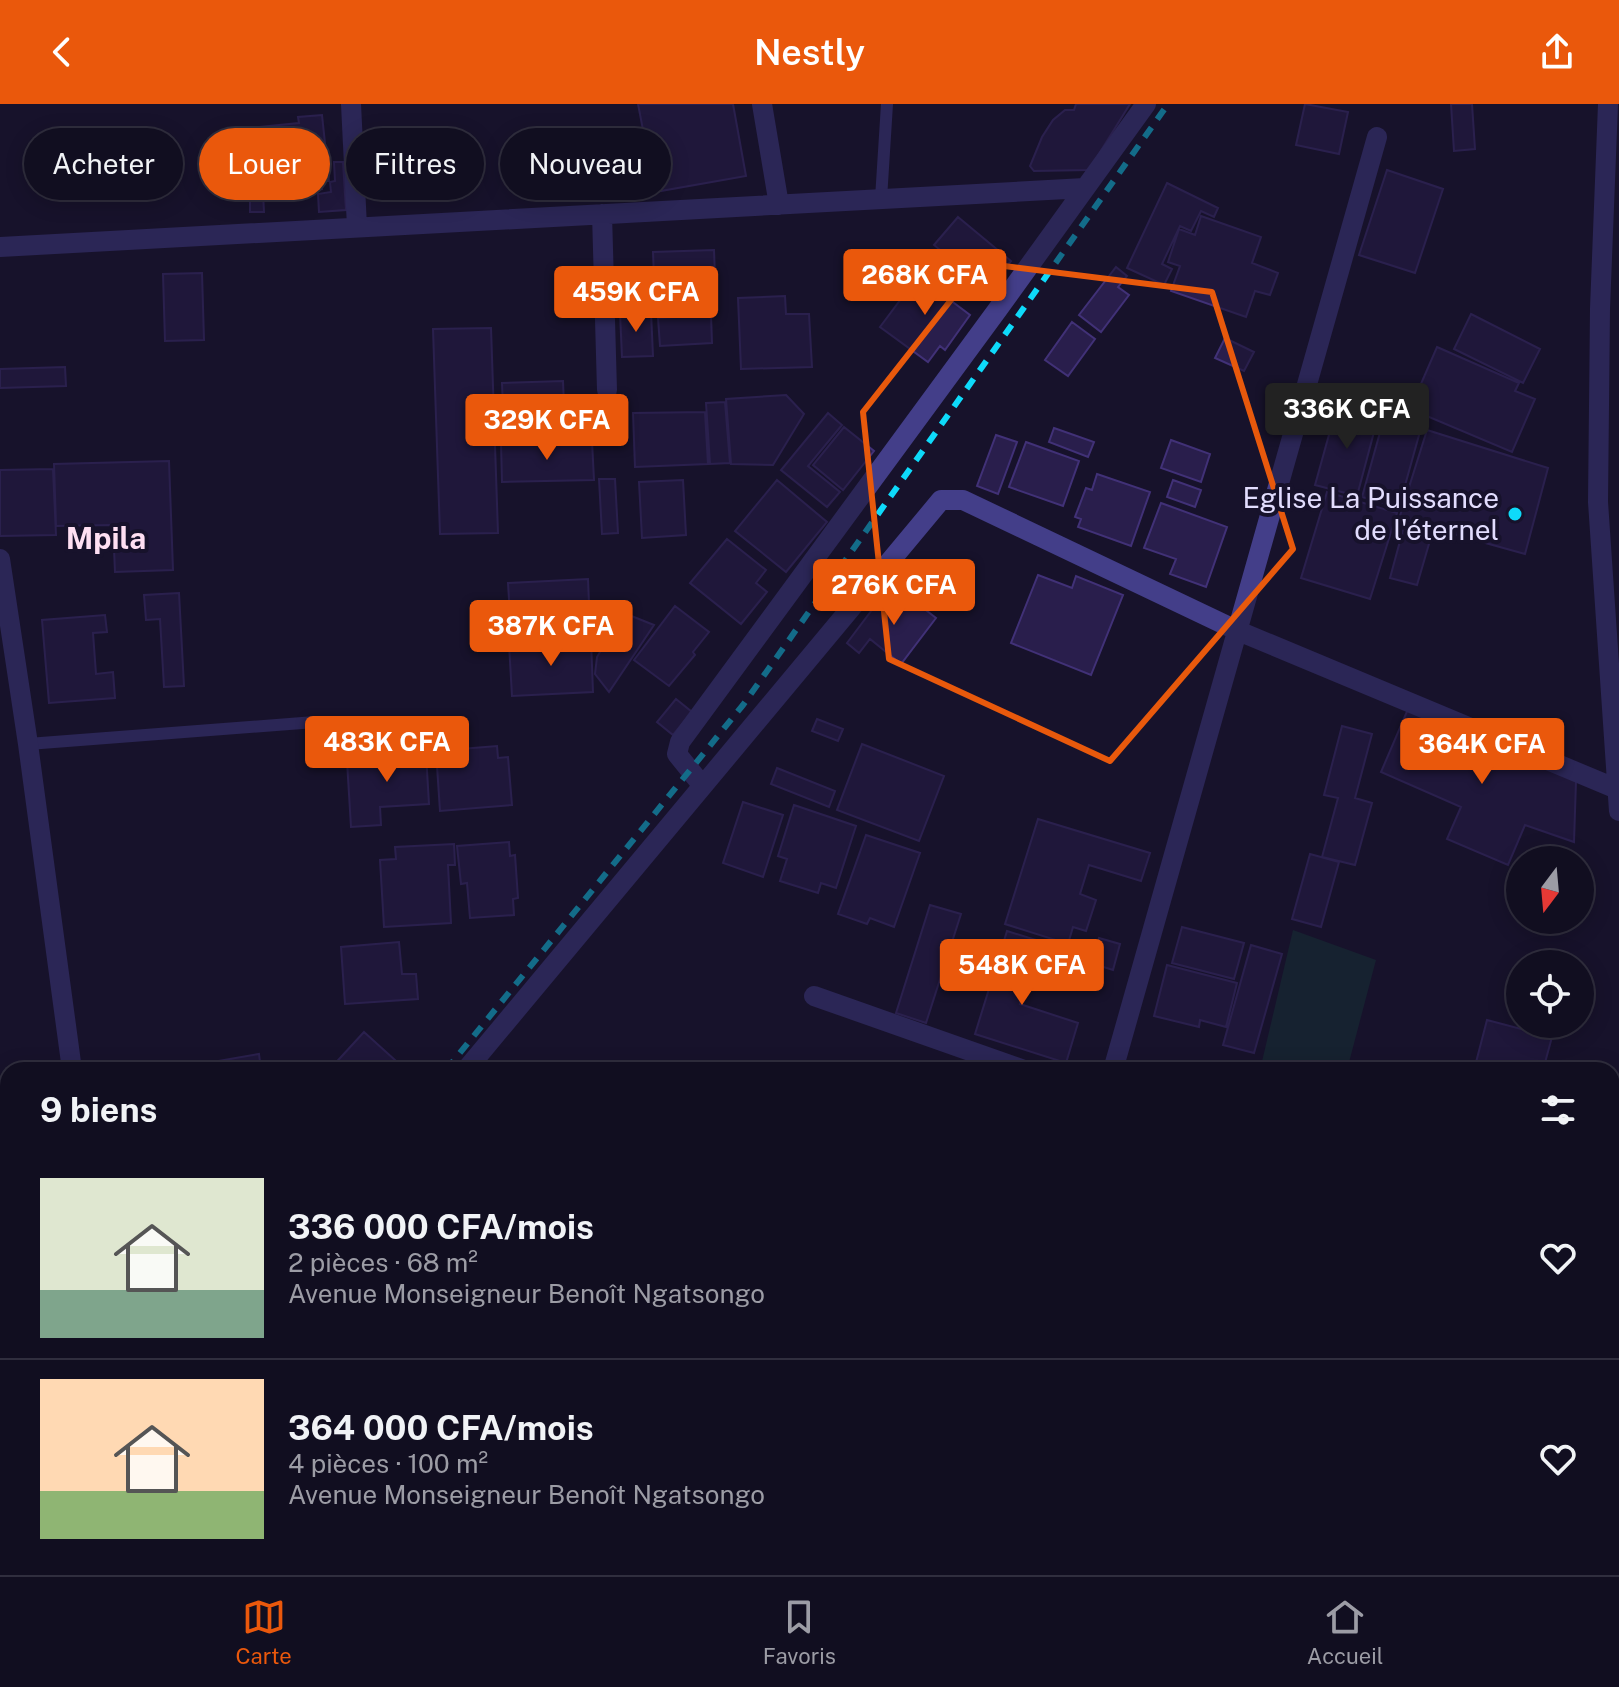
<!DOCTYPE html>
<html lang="fr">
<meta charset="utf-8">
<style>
:root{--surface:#110e20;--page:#1e1c2d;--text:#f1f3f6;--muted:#9c9ca5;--line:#302e3e;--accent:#ea580c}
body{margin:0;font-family:"Public Sans",sans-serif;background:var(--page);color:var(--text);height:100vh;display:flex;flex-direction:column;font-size:30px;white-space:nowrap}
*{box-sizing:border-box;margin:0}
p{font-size:26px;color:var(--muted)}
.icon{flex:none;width:44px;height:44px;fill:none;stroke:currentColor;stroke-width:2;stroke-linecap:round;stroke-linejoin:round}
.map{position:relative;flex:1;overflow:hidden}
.side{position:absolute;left:0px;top:958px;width:1620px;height:514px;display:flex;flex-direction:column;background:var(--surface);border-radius:24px 24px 0 0;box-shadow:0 4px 20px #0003,0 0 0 2px var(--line)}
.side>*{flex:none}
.hud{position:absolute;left:24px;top:24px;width:800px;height:72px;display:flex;gap:16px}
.needle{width:52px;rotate:196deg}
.buttons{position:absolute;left:1506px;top:742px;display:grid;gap:16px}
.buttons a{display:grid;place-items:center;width:88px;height:88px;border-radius:50%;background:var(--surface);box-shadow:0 4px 20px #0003,0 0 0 2px var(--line);font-size:40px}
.price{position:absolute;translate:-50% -68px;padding:0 18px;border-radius:8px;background:var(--accent);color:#fff;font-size:26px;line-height:52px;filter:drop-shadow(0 2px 4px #0008)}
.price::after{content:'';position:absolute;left:50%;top:48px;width:24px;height:18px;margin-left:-12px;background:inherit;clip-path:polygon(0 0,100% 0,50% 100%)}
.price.on{background:#222;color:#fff}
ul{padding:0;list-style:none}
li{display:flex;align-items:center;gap:24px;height:200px;padding:0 40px}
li+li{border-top:2px solid var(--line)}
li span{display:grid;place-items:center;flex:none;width:224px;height:160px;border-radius:0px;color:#555}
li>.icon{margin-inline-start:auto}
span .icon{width:96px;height:96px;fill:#fffc;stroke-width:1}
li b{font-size:34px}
h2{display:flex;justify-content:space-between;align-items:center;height:96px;padding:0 40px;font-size:34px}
.pill{padding:0 28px;border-radius:36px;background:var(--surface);box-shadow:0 4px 20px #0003,0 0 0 2px var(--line);font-size:28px;line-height:72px}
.pill.on{background:var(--accent);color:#fff}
header{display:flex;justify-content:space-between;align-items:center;height:104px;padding:0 40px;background:var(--accent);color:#fff;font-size:36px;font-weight:600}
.menu{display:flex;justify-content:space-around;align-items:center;height:112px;border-top:2px solid var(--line);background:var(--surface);font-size:22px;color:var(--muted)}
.menu a{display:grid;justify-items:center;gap:4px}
.menu .on{color:var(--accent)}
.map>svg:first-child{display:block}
</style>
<header><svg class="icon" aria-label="back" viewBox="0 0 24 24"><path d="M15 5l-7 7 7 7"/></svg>Nestly<svg class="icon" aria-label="share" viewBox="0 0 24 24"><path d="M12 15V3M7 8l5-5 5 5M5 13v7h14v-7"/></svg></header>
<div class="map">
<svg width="1619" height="1471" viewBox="0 0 1619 1471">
<rect width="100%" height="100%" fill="#17122b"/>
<path fill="#153535" d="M1293,826l83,30 -29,110h-87z"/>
<path fill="#291e4c" stroke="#413177" stroke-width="2" d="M638,0h95l13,72 -91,16z
M1076,0h54l-41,66 -55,1 -4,-5 12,-29 11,-17 12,-10h9z
M1305,0l43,8 -9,42 -43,-9z
M1451,0h21l3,45 -21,2z
M322,11l7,66h-8l1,8 -35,4 -2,-12 -30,3 -6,-56 50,-5 -1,-6z
M334,58h9l3,48 -27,2 -1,-18 13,-2 -1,-10 5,-1z
M1387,66l56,19 -28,84 -56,-18z
M1167,79l51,25 -4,9 -13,-6 -10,20 -11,-5 -18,38 10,5 -8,16 -37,-17z
M263,88l1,20h-14v-19z
M1201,112l60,21 -9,26 26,10 -8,22 -15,-4 -9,26 -75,-26 9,-25 -12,-4 11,-33 16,6z
M958,113l53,44 -24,28 -53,-44z
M714,146l2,52 -61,2 -2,-52z
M928,159l15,11 -10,13 37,28 -25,35 -5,-4 -12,16 -48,-35z
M1116,163l11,9 -9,11 11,8 -28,37 -22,-17z
M202,169l2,67 -39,1 -2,-67z
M785,192l1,18h23l3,53 -71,2 -3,-71z
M651,208l2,44 -31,1 -2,-44z
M1471,210l69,35 -17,34 -69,-34z
M711,211l1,28 -52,3 -2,-28z
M1072,218l23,17 -27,37 -23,-16z
M491,224l7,205 -58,1 -7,-205z
M1225,234l29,14 -10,19 -29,-13z
M1437,243l82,36 -4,8 20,8 -23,53 -102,-43z
M65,263l1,19 -66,2v-19z
M563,277l2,50 -61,2 -2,-50z
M786,291l18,19 -31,51 -42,-1 -5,-65z
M725,298l5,61 -20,1 -4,-61z
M1337,302l41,11 -21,79 -42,-11z
M705,308l3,52 -73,3 -2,-54z
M828,309l14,12 -34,41 32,26 -13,15 -46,-37z
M1384,314l37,10 -22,79 -37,-10z
M844,323l30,24 -31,39 -30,-25z
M1054,324l40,14 -6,15 -39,-15z
M1427,326l121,38 -23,86 -126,-35z
M996,331l21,7 -19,52 -21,-8z
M1171,336l39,14 -9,28 -40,-14z
M592,337l2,39 -92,2 -1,-39z
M1026,338l53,19 -16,45 -54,-19z
M169,357l4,109 -58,2 -2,-47 -57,1 -2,-62z
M53,365l3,66 -56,1v-66z
M1097,370l53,18 -19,54 -53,-19 3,-8 -6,-2 11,-29 6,2z
M599,375h16l3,54 -16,1z
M683,376l3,55 -44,3 -3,-56z
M777,376l50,42 -41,50 -51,-41z
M1173,376l28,10 -6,17 -28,-10z
M1327,388l70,21 -27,86 -69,-21z
M1161,399l66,24 -21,60 -36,-13 6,-15 -32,-11z
M1403,426l28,7 -14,48 -27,-7z
M727,435l39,31 -10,13 11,9 -26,32 -51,-41z
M1038,471l34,13 4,-12 47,19 -32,80 -80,-32z
M588,475l2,49 -79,4 -3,-49z
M179,489l5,93 -20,1 -4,-68 -14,1 -2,-25z
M904,489l32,25 -35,46 -31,-25 -11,14 -12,-10 37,-49 12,10z
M675,502l34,26 -16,20 2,3 -26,31 -35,-26z
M624,509l30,12 -45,67 -14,-18 2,-17z
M105,511l2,17 -14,1 3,41 17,-2 2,26 -66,5 -7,-83z
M591,536l2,52 -81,4 -3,-52z
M676,595l16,13 -19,23 -16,-13z
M1408,605l168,72 -2,61 -49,-17 -17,40 -61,-26 14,-32 -80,-35z
M817,615l26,10 -5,12 -26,-10z
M1342,622l30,8 -17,64 17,5 -17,62 -33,-8 16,-59 -14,-3z
M425,633l4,67 -49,3 1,18 -30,2 -4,-66 62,-4 -1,-19z
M862,640l82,32 -25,65 -82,-31z
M497,642l1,12 10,-1 4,48 -72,6 -4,-60z
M777,664l58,23 -6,16 -58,-23z
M743,698l40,13 -20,62 -40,-14z
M794,701l62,21 -20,62 -15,-5 -3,10 -38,-12 7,-22 -9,-3z
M1038,715l112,34 -9,28 -52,-16 -9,29 16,6 -10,31 -13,-4 -5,17 -63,-20z
M866,731l54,18 -26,74 -24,-9 -3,6 -29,-10z
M509,738l1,14 5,-1 3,43 -5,1 1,16 -44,3 -3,-35 -6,1 -4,-38z
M454,740l1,21h-7l3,58 -67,4 -4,-67 16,-1 -1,-12z
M1310,750l29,8 -18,65 -29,-8z
M930,801l31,9 -35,109 -30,-10z
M1182,823l62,16 -10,36 -62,-16z
M1007,827l32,10 -19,63 58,19 -12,40 -91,-29z
M1099,834l21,6 -7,26 -22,-7z
M399,838l3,32h14l2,25 -73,5 -4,-57z
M1251,841l31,9 -28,99 -31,-8z
M1167,861l70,18 -11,44 -26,-7 -1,7 -45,-11z
M1487,916l65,17 -9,33h-69z
M364,928l42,38h-92l8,-8 8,7z
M259,950l2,16h-41l-2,-9z
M8,1259v80h-8v-79z
M1038,1464h104l-2,7h-95l-8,-3z
M1256,1464h36l-2,7h-10z"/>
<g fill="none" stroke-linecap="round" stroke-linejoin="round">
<path stroke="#433e89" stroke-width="12" d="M881,95l6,-95
M28,640l287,-22"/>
<path stroke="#433e89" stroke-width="20" d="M351,0l6,123
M762,0l17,101
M1608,0l-8,205 -2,193 21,309
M602,110l5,176
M0,143l1085,-59
M0,455l28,185 44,326
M702,681l-25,-31 3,-12 318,-433 148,-205
M814,892l210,74
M466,966l475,-570h22l273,130 381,159
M1113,966l264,-933
M0,1228l8,2
M1612,1229l7,3
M883,1464l21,7
M57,1471l6,-7"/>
<path stroke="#0edafa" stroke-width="6" stroke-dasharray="12 10" stroke-linecap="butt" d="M446,966l297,-365 425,-601
M27,1471l6,-7"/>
</g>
<path d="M0 0H1619V1471H0ZM980,159l232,29 81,257 -183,212 -221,-102 -26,-247z" fill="#17122b" fill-opacity=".55" fill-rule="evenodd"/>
<path fill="none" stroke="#e8590c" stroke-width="6" stroke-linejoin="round" d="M980,159l232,29 81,257 -183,212 -221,-102 -26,-247z"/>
<circle fill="#0edafa" stroke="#17122b" stroke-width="3" cx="1515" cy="410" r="8"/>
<g text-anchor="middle" stroke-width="8" stroke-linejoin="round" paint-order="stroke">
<g font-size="28" fill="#e2ddfe" stroke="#17122b" text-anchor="end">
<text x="1499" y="404">Eglise La Puissance<tspan x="1499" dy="32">de l'éternel</tspan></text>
</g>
<g font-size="30" font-weight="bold" fill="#fedff2" stroke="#17122b">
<text x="106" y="445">Mpila</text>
</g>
</g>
</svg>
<div class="buttons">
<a><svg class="needle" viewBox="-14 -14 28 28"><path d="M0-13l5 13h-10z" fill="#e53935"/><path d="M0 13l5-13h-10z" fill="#9c9ca5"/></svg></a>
<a><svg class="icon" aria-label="locate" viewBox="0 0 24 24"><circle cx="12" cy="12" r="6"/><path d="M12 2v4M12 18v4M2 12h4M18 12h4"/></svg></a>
</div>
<b class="price" style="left:925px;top:213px">268K CFA</b>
<b class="price" style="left:636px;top:230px">459K CFA</b>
<b class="price on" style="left:1347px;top:347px">336K CFA</b>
<b class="price" style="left:547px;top:358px">329K CFA</b>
<b class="price" style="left:894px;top:523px">276K CFA</b>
<b class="price" style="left:551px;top:564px">387K CFA</b>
<b class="price" style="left:387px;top:680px">483K CFA</b>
<b class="price" style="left:1482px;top:682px">364K CFA</b>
<b class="price" style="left:1022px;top:903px">548K CFA</b>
<div class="hud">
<a class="pill">Acheter</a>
<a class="pill on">Louer</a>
<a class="pill">Filtres</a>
<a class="pill">Nouveau</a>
</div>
<section class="side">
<h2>9 biens<svg class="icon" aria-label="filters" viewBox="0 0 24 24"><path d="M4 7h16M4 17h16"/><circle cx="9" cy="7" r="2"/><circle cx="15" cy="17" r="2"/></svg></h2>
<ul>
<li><span style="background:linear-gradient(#dfe7d0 70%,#7fa58c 0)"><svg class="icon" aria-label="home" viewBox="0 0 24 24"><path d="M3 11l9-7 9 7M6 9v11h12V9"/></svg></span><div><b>336 000 CFA/mois</b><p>2 pièces · 68 m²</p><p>Avenue Monseigneur Benoît Ngatsongo</p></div><svg class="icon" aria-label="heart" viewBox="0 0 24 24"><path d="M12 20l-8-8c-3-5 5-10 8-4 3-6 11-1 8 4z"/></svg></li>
<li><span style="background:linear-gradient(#ffd9b3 70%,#8fb573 0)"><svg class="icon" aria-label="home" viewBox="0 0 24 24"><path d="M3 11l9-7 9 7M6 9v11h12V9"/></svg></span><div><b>364 000 CFA/mois</b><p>4 pièces · 100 m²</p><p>Avenue Monseigneur Benoît Ngatsongo</p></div><svg class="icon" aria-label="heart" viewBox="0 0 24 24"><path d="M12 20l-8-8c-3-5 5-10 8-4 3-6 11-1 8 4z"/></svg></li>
</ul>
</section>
</div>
<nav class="menu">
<a class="on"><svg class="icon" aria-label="map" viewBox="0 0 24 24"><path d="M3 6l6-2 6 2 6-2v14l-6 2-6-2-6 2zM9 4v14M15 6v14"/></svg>Carte</a>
<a><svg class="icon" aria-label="saved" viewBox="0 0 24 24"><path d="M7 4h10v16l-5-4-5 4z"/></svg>Favoris</a>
<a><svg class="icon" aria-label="home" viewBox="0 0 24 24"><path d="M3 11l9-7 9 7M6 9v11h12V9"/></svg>Accueil</a>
</nav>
